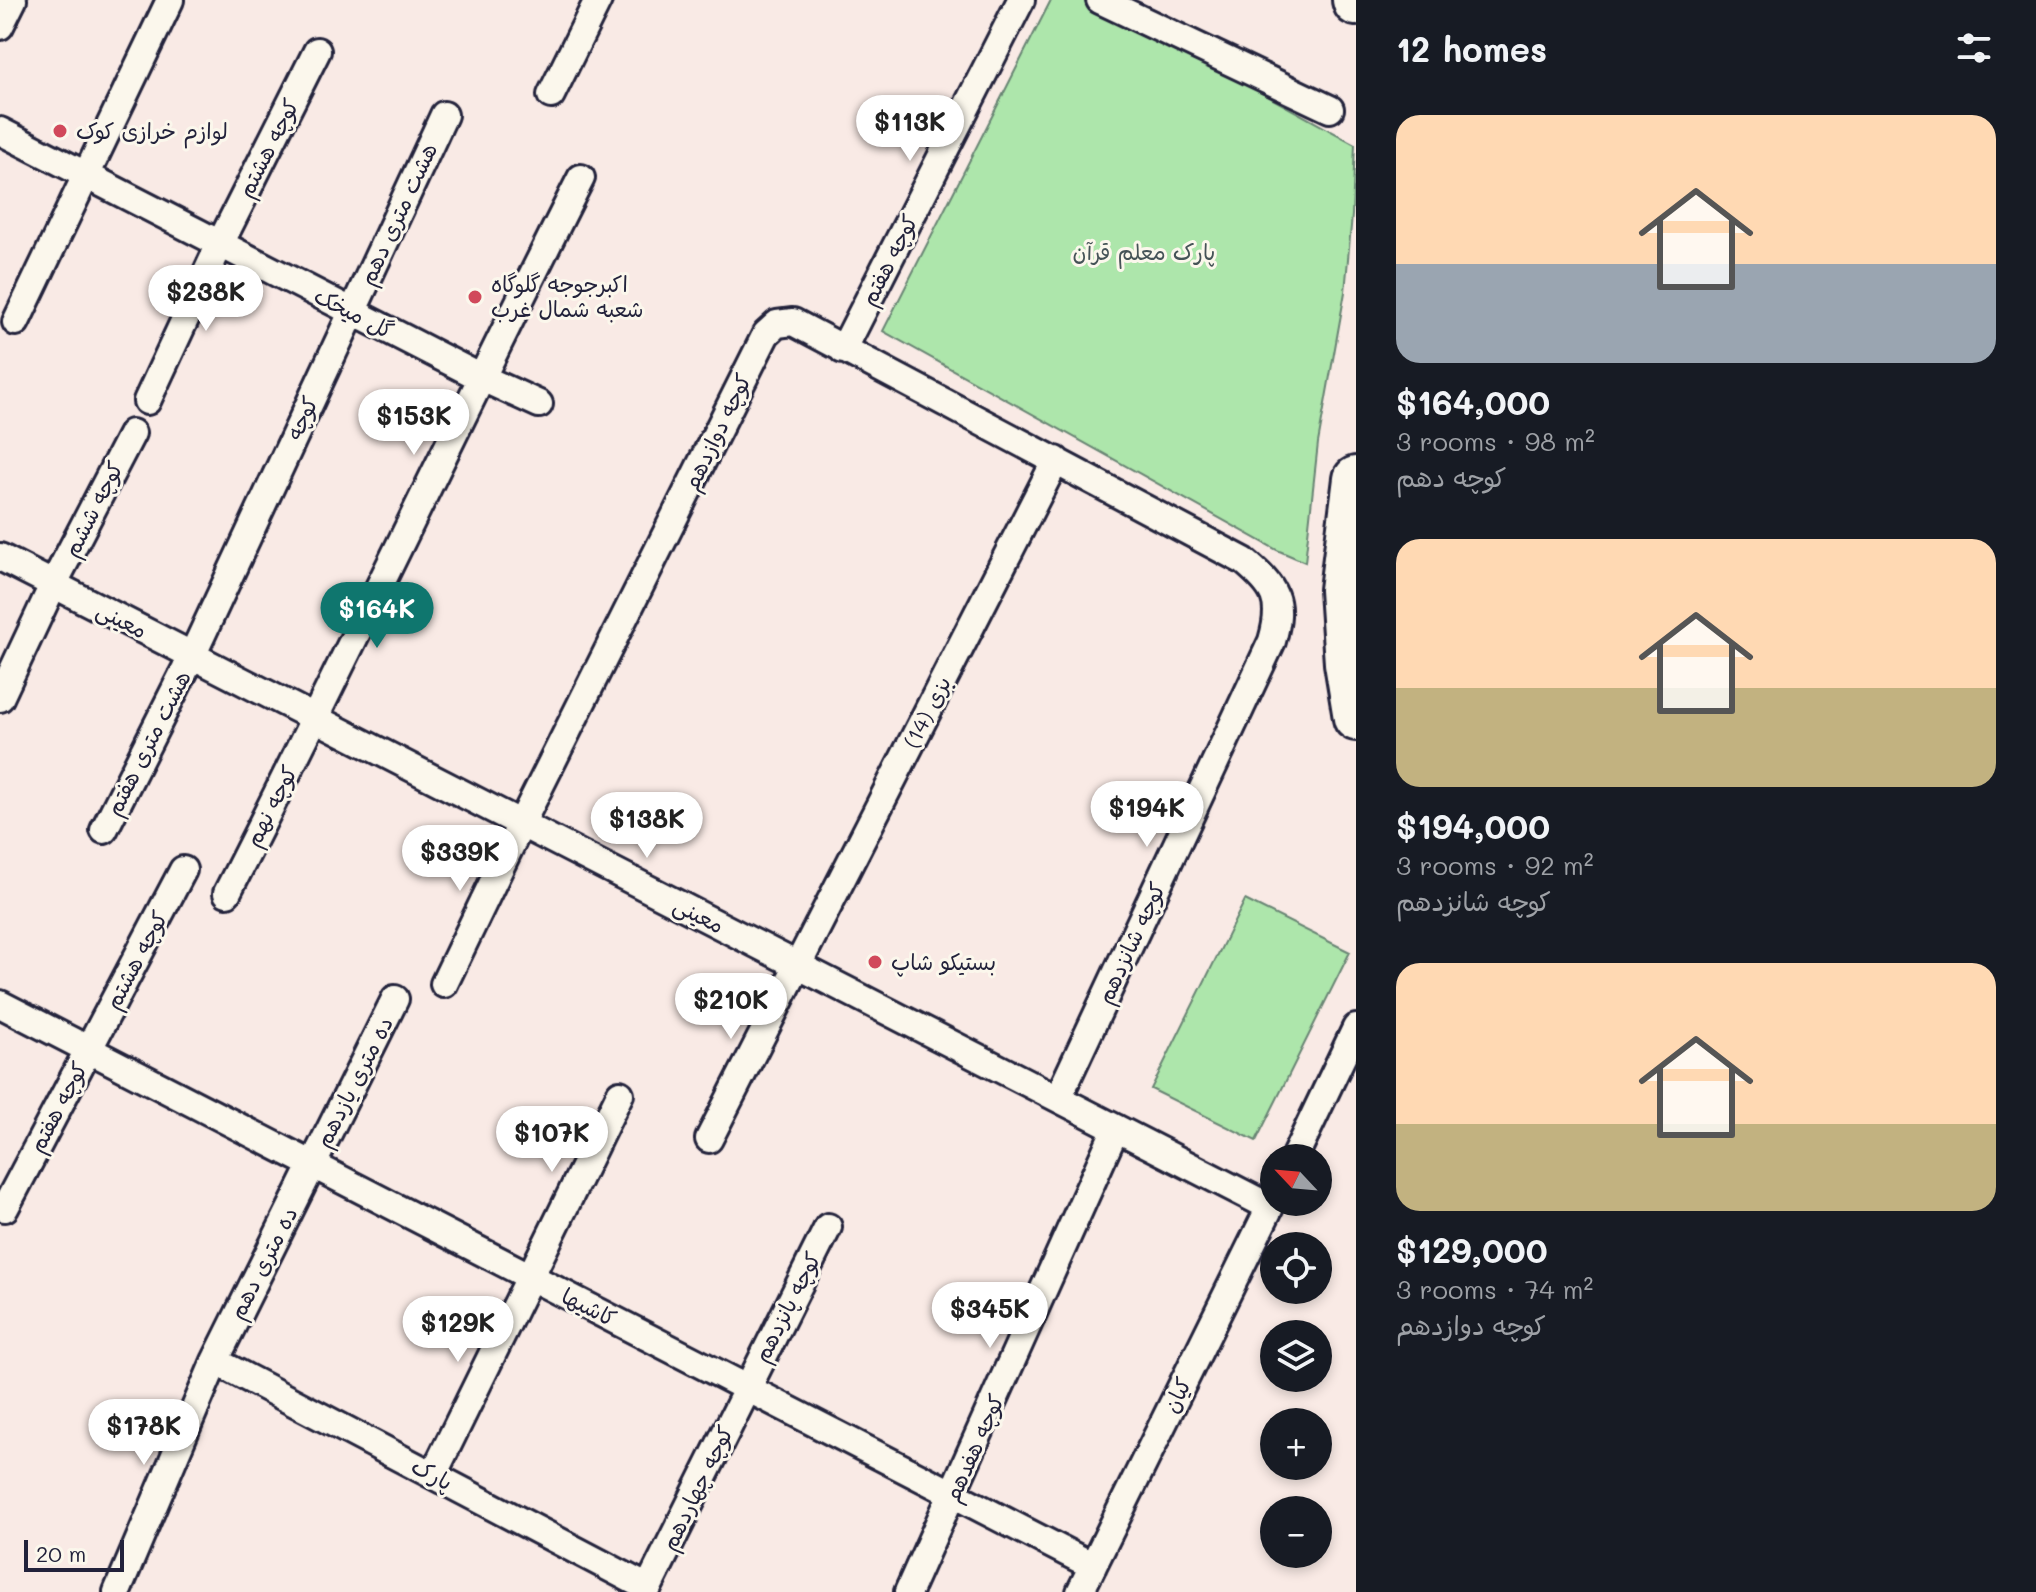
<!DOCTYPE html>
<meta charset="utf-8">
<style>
:root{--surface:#171b24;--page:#20242c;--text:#f1f3f6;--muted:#9ea1a6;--accent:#0f766e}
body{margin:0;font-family:Mali,"Playpen Sans Arabic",sans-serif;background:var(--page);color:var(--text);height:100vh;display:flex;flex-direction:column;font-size:30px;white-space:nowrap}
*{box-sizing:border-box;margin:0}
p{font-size:26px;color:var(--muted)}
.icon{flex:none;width:44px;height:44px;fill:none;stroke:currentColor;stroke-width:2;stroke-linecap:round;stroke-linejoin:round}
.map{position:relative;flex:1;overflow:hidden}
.drawer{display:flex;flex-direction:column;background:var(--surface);width:680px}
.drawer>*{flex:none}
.needle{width:52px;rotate:296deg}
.buttons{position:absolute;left:1260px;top:1144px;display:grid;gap:16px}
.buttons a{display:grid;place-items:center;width:72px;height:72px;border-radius:50%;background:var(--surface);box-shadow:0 4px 12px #0003;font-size:40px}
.scale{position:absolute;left:24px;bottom:20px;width:100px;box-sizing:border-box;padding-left:8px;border:4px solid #22223b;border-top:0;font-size:22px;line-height:28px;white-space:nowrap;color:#22223b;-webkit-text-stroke:6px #fbf7ec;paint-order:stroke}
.price{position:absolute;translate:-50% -68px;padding:0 18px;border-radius:28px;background:#fff;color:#222;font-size:26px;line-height:52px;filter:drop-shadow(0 2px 4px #0008)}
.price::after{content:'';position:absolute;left:50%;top:48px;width:24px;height:18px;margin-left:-12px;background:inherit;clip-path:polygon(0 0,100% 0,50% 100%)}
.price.active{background:var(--accent);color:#fff}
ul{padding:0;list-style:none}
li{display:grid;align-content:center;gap:16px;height:424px;padding:0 40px}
li span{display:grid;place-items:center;height:248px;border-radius:24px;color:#555}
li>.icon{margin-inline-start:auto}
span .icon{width:144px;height:144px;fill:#fffc;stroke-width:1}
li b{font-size:34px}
h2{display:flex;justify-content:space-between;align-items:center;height:96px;padding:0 40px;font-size:34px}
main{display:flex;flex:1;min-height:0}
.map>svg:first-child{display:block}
</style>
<main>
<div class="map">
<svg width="1356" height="1592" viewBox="0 0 1356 1592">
<rect width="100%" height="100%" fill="#f9eae5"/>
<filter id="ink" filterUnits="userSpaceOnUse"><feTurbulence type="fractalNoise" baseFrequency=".0125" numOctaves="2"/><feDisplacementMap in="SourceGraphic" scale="16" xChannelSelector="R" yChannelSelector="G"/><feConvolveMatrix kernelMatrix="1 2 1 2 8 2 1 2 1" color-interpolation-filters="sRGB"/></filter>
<g filter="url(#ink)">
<path fill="#ade6ab" stroke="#688473" stroke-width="2" d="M1051,0h41l263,144 -3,71 -7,77 -27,151 -13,119 -28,-12 -394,-219z
M1245,900l105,52 -94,189 -105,-52z"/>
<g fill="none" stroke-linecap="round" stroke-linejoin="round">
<defs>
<path id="street" d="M1100,0l230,109
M0,26l13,-26
M551,95l47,-95
M0,131l480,246 59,27
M16,322l154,-322
M843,350l178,-350
M147,401l73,-157 97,-193
M0,557l1270,650
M0,698l53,-113 79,-152
M104,830l88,-174 252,-541
M227,893c121,-237 234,-478 354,-715
M444,984l77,-160 245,-490 11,-10 16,-2 451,239c31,26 40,39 28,80l-214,457
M0,1004l1093,562
M709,1139l347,-679
M1294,1158l62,-130
M5,1208l178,-338
M215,1361l433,227 180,-361
M433,1475l187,-381
M117,1592l98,-231 180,-362
M908,1592l208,-464
M1080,1592l194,-393"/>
<path id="highway" d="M1355,0l1,3
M1356,479l-14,111 5,73 9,55"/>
</defs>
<use href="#street" stroke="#22223b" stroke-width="32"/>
<use href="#highway" stroke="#22223b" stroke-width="50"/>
<use href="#street" stroke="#fbf7ec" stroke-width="26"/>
<use href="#highway" stroke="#fbf7ec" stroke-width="44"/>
</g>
</g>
<g fill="#d1495b" stroke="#fbf7ec" stroke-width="3">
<circle cx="60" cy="131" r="8"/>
<circle cx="475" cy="297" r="8"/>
<circle cx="875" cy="962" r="8"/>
</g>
<g text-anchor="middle" stroke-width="6" stroke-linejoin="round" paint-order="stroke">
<g font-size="22" fill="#22223b" stroke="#fbf7ec" text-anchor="start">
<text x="76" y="139">لوازم خرازی کوک</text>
<text x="491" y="292">اکبرجوجه گلوگاه<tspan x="491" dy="25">شعبه شمال غرب</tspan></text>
<text x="891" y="970">بستیکو شاپ</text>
</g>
<g font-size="22" fill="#22223b" stroke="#fbf7ec">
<text transform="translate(268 148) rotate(-63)" y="8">کوچه هشتم</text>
<text transform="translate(398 214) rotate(-65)" y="8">هشت متری دهم</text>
<text transform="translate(889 260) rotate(-63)" y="8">کوچه هفتم</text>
<text transform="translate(354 313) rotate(27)" y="8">گل میخک</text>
<text transform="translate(302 418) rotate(-65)" y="8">کوچه</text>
<text transform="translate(717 432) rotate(-64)" y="8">کوچه دوازدهم</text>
<text transform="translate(93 509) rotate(-63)" y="8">کوچه ششم</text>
<text transform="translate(122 620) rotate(27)" y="8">معینی</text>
<text transform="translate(927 712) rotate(-63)" y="8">بزی (14)</text>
<text transform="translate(148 743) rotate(-63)" y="8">هشت متری هفتم</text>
<text transform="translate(271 806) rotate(-63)" y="8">کوچه نهم</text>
<text transform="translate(699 915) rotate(27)" y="8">معینی</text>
<text transform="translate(1131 943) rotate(-65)" y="8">کوچه شانزدهم</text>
<text transform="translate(136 960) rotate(-62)" y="8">کوچه هشتم</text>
<text transform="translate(354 1082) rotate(-63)" y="8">ده متری یازدهم</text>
<text transform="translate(58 1107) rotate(-62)" y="8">کوچه هفتم</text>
<text transform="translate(263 1263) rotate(-63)" y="8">ده متری دهم</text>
<text transform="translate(589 1307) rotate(27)" y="8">کاشیها</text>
<text transform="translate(787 1307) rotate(-63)" y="8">کوچه پانزدهم</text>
<text transform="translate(1177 1395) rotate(-64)" y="8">کیان</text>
<text transform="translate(974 1448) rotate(-66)" y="8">کوچه هفدهم</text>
<text transform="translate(432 1474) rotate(28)" y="8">پارک</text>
<text transform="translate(697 1488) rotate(-64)" y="8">کوچه چهاردهم</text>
</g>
<g font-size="22" fill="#455357" stroke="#fbf7ec">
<text x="1144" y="260">پارک معلم قرآن</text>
</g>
</g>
</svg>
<div class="buttons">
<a><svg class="needle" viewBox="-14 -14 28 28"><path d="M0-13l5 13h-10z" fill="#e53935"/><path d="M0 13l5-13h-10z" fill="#9ea1a6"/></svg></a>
<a><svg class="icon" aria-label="locate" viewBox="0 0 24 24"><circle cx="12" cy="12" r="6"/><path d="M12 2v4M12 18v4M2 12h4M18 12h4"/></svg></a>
<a><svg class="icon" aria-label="layers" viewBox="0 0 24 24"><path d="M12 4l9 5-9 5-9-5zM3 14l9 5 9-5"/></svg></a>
<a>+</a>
<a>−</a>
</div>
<div class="scale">20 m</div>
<b class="price" style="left:910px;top:163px">$113K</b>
<b class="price" style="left:206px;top:333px">$238K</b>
<b class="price" style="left:414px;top:457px">$153K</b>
<b class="price active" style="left:377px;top:650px">$164K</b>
<b class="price" style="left:1147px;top:849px">$194K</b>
<b class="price" style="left:647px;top:860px">$138K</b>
<b class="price" style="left:460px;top:893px">$339K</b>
<b class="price" style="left:731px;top:1041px">$210K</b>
<b class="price" style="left:552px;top:1174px">$107K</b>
<b class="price" style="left:990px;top:1350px">$345K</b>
<b class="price" style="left:458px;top:1364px">$129K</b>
<b class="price" style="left:144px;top:1467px">$178K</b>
</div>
<section class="drawer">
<h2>12 homes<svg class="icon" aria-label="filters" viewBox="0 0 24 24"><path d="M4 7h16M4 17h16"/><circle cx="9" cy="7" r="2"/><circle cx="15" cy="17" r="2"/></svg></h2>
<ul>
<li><span style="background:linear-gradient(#ffd9b3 60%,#9aa5b1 0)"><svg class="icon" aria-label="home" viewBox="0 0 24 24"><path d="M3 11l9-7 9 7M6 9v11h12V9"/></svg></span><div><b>$164,000</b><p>3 rooms · 98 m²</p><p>کوچه دهم</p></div></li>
<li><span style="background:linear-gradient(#ffd9b3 60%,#c2b280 0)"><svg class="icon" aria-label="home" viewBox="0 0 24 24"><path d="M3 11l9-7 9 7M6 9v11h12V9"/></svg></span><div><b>$194,000</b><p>3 rooms · 92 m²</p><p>کوچه شانزدهم</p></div></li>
<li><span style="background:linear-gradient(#ffd9b3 65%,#c2b280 0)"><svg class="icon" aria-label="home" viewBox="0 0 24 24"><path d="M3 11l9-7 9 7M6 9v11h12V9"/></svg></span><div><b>$129,000</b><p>3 rooms · 74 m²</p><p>کوچه دوازدهم</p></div></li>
</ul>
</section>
</main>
